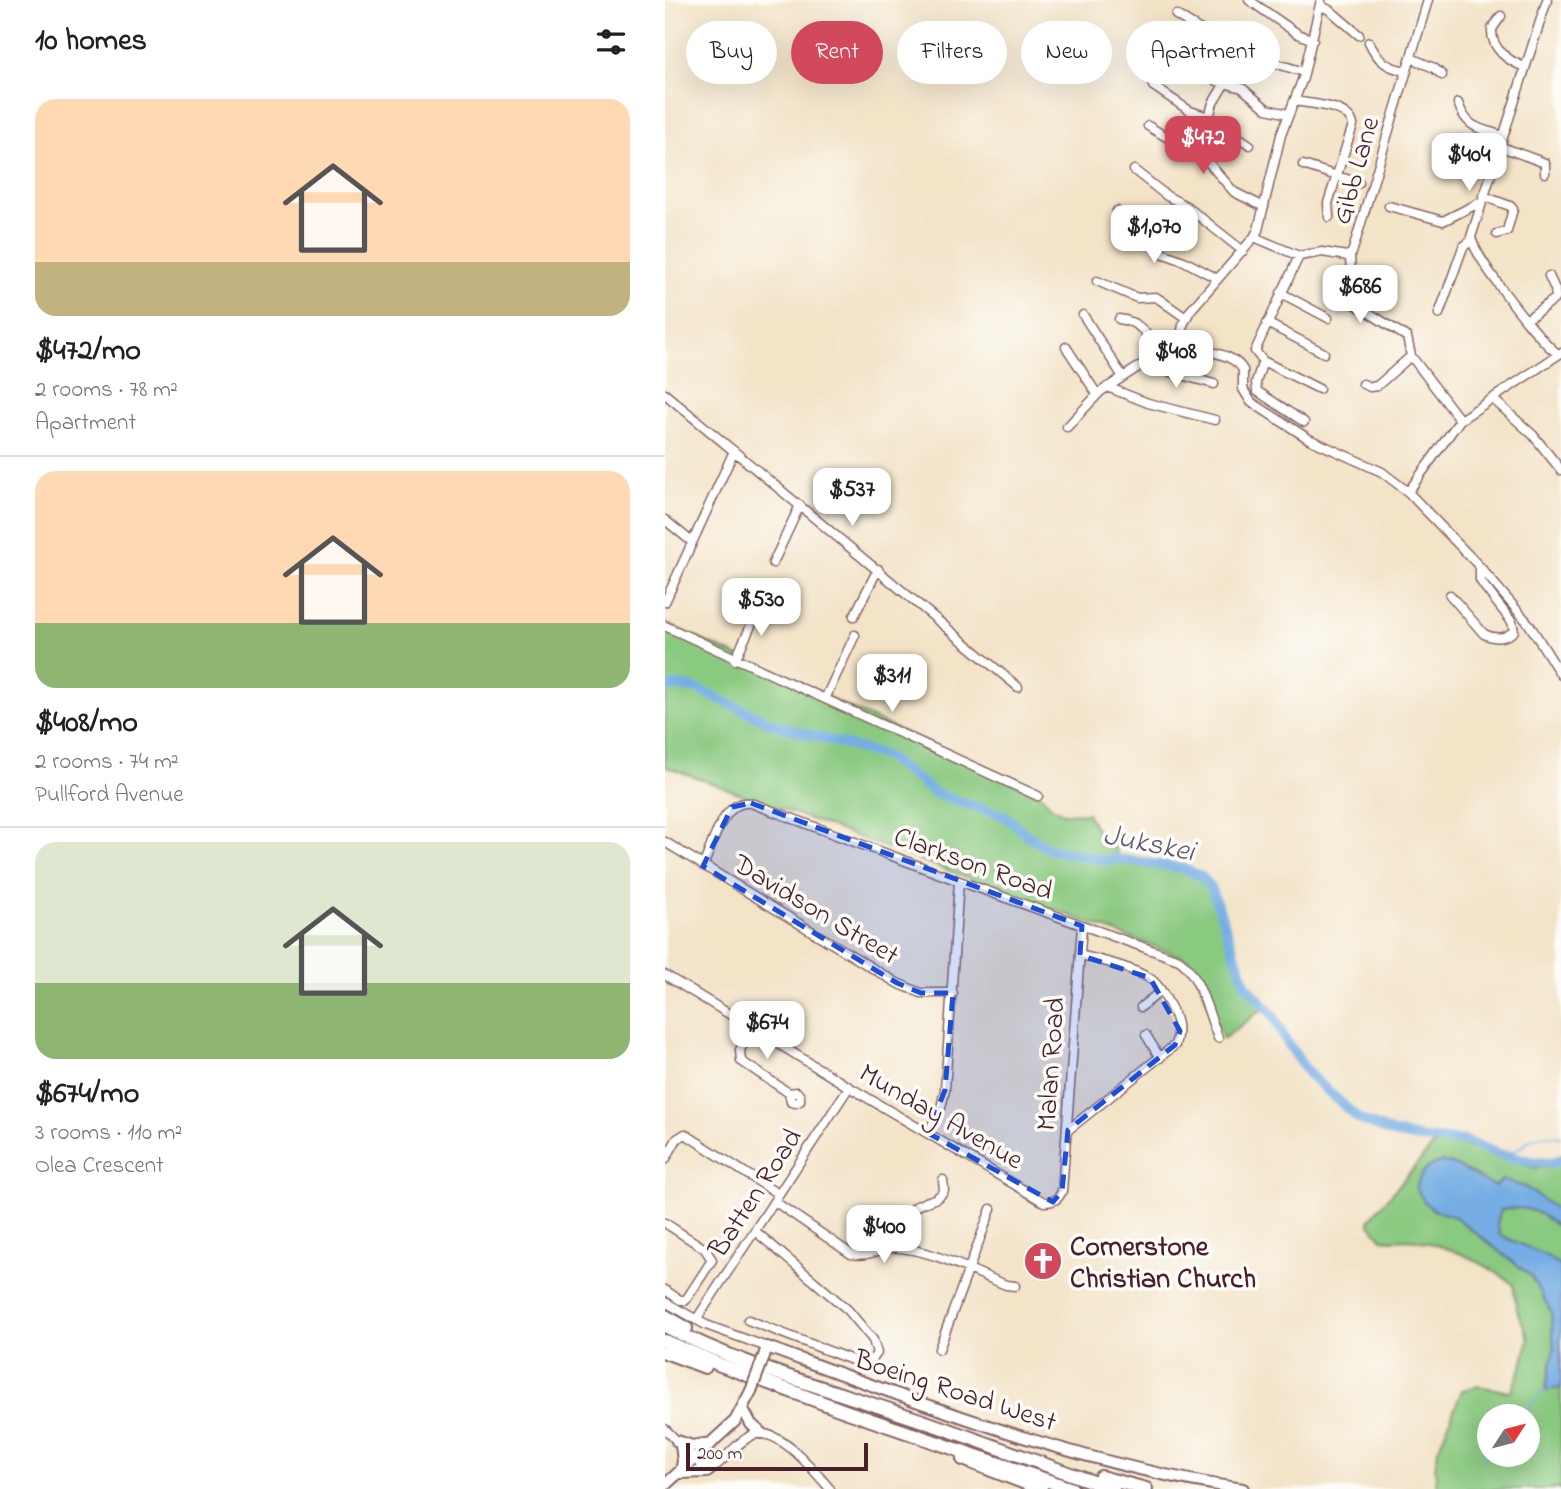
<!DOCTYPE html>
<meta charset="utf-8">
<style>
:root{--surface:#fff;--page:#f2f2f2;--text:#202124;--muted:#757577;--line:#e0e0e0;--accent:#d1495b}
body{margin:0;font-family:"Indie Flower",sans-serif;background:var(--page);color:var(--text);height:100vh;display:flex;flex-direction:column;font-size:26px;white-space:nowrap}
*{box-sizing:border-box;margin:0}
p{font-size:23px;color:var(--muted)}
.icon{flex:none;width:38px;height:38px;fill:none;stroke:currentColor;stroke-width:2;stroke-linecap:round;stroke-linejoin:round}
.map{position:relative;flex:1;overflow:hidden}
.side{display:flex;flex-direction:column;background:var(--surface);width:665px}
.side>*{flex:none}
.guide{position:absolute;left:21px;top:21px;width:665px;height:63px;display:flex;gap:14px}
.needle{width:46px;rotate:54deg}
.controls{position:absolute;left:812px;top:1404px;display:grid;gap:14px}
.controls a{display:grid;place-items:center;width:63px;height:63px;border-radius:50%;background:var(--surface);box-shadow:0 7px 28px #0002;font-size:35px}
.scale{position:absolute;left:21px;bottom:18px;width:182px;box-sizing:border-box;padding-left:7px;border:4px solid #4a1f2b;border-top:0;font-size:19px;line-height:24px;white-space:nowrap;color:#4a1f2b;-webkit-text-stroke:5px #fdfcf7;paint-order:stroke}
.price{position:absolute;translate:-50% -60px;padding:0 16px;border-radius:14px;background:#fff;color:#222;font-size:23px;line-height:46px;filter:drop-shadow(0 2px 4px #0008)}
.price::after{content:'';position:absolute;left:50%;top:42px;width:21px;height:16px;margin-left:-10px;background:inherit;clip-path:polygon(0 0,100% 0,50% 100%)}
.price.active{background:var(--accent);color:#fff}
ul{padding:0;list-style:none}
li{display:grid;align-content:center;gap:14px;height:371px;padding:0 35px}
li+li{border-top:2px solid var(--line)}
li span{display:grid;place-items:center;height:217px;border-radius:21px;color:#555}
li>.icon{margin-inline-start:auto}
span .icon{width:126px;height:126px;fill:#fffc;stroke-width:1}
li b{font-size:30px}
h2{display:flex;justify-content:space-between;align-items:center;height:84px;padding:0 35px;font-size:30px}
.pill{padding:0 24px;border-radius:32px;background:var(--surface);box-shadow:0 7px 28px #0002;font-size:24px;line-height:63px}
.pill.active{background:var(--accent);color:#fff}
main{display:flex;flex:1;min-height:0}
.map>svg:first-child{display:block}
</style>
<main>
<section class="side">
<h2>10 homes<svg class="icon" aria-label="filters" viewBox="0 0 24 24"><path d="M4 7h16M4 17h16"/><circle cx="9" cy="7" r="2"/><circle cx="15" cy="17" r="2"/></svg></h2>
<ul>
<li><span style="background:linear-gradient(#ffd9b3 75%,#c2b280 0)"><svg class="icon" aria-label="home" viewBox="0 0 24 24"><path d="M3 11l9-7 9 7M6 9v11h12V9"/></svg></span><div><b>$472/mo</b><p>2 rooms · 78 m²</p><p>Apartment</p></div></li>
<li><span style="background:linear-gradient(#ffd9b3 70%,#8fb573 0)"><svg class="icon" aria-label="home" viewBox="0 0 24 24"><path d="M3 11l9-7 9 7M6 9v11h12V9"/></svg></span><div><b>$408/mo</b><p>2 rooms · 74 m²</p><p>Pullford Avenue</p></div></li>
<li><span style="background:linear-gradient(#dfe7d0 65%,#8fb573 0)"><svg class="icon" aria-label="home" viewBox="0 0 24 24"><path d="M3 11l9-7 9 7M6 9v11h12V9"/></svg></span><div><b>$674/mo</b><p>3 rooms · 110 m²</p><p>Olea Crescent</p></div></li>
</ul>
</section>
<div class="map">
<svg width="896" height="1489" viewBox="0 0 896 1489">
<rect width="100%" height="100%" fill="#fdfcf7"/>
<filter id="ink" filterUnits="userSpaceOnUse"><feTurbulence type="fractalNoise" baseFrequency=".0143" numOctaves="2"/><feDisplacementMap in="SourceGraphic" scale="14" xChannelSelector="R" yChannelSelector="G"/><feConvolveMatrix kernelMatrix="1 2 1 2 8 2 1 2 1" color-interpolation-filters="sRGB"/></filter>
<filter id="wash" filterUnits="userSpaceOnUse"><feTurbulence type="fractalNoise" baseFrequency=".00686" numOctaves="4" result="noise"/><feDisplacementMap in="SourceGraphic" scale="28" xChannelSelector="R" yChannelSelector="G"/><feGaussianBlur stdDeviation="1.57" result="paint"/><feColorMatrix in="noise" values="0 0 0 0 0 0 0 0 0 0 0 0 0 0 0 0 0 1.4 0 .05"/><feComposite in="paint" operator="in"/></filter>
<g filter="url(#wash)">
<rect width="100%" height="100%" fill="#f3e3c7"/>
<path fill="#8ac980" stroke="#6a7456" stroke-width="2" fill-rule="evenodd" d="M0,623l377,173c13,18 23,19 45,17l9,16 4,16 15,2 3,12c32,4 70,3 93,28l35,98 19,22 -42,32 -30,-75 -5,-5 -523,-193z
M771,1142h15l85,26 14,-1 11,-5v327h-124l-2,-21 3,-18 24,-60 16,-4 33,6 11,-26 7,-28 -12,-28 -4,-26c-28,-21 -62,-37 -97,-44 -11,-2 -22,1 -34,-1l-13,-16 1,-4zM824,1416h39v38h-39z"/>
<path fill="#75ade4" stroke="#606688" stroke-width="2" d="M777,1162c21,3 34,16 53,24l7,-6 23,7 36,26v17c-20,-17 -32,-26 -60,-20l-4,13 3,12 49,22 12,10v121l-16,3 9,-42 -3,-37 -20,-36 -76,-59 -21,-7 -9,-7 -9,-15c4,-15 11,-23 26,-26z"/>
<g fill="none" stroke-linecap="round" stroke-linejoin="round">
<path stroke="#75ade4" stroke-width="2" d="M833,1154c22,1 23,-12 40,-17 7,-3 16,-1 23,0
M874,1395l6,-4
M848,1416l5,-6 12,-2 4,-9
M816,1458l10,-4"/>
<path stroke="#75ade4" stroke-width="10" d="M0,688l13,-2 19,3 79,36 109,31 51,38 69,22 23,20 21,13 54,11 15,-1 63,9 20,8 10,11 35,98 27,30 12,24 23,34 51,46 34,14 31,6 41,2 33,13 37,8 17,1 9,-4"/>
</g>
</g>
<g filter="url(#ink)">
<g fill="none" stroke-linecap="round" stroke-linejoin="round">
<defs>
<path id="minor" d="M584,0l49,34 15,6
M882,0l-76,237c4,21 68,104 87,117
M655,5l11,6 28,24
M511,15l21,13 64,31
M836,16l-9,13c-1,20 16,32 33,38
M704,42c8,18 18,26 38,29
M496,49l56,32 25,7 25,21 21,5
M573,49l8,-6 15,16 43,13
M746,58l23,10 8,7
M488,86l37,25 19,6 41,28
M629,101c17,3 56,4 59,24l-25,78 1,14
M793,103c9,26 21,25 45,33
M544,117l4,-14 12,-20
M483,126l60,36 26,30 30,15
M834,146l46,17v10
M638,165l56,18
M469,170l33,26 19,10 57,45
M818,196l27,10 3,3 -6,22 -10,3
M724,206l54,15 38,-19
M452,211l26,20 19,22 22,8 34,18
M589,237l45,19 23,-4 25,4 5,-3 76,-253
M685,255l2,47 55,35 4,19 -34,30 -7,1 -7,-3
M634,256l-44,95 8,10 56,28
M432,281l40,17 19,-1 30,21
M616,293l47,25
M774,314l24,-67 8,-6
M418,315l40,62
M454,319c23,3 29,16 39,35
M861,320l30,-22 -1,-9 -6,-13
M602,323l57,30
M515,340c17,13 52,10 63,30v19l8,13 58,37 73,33 26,20 72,75 49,57 32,51
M515,340l3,-15 7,-14 64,-74 4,-7 23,-95 22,-57 18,-78
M401,347l31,47
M746,356l49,64
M483,360l12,9 54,15
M598,361l-7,21 1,9 47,31
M442,387l41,16 67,17
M0,394l353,293
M828,399l40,36 28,35
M402,427l33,-35 80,-52
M743,492l52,-72 101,-67
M0,520l27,22
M108,563l27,-58
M785,595l34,39c10,5 21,5 30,-3l-2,-9 -28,-36 -4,-6v-13
M0,602l69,-151
M189,616l24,-47
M0,626l373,170
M70,660l26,-56
M160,699l30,-64
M0,842l232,141 24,10h32
M38,866c10,-22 20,-67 48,-63l208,78 220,79c20,13 30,55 39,78
M0,975l184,112 195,115c10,0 14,-2 18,-11l20,-265
M476,1007l20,-16
M87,1028l-12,22 1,11 48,32 8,-1 3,4v5l-5,2 -4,-1 -2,-9
M481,1035l14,23
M403,1130l107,-85c5,-16 2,-26 -6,-41 -5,-9 -11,-21 -20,-26 -21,-12 -46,-17 -69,-23
M263,1133l13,-25 4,-18 14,-209
M0,1160l12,-21 8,-5 93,60
M109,1201l77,53c17,4 32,-8 49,-6 34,3 74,24 106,37l9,1
M0,1223l40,26 7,11 -26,40h-6l-15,-10
M232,1247c3,-22 5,-37 29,-45 8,-3 14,-4 18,-12l-1,-10
M0,1302l41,23 61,22
M31,1320l153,-233
M83,1320l112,43 9,1 8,-11 -4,-13 -25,-30 -93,-79
M274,1349l52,-140
M0,1429l35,35 11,5c15,-9 26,-28 42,-34 25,-10 63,38 77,54"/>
<path id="major" d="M99,1356l3,-9c153,56 315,119 476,142
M78,1409l8,15 10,9
M12,1441l15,5 20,-3
M16,1445l2,16 -2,10
M15,1473l27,-1 4,-3
M0,1485l70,-64 16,-30"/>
<path id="highway" d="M0,1316l21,12
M0,1326c73,38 153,60 231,86 73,24 145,52 217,77
M0,1341l53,23 124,46 230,79
M0,1352l40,15
M298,1459l78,30
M436,1477l45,12"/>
</defs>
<use href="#minor" stroke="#856462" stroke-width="11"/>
<use href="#major" stroke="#856462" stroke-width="14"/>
<use href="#highway" stroke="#856462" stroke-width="16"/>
<use href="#minor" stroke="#fff" stroke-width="8"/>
<use href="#major" stroke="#fff" stroke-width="10"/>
<use href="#highway" stroke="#fff" stroke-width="12"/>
<defs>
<path id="major-bridge" d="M86,1391l13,-35"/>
</defs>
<use href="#major-bridge" stroke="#856462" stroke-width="14" stroke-linecap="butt"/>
<use href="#major-bridge" stroke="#fff" stroke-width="10"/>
</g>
</g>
<path fill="#1d4ed8" fill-opacity="0.2" stroke="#1d4ed8" stroke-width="5" stroke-dasharray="14 9" stroke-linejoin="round" d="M86,803l331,123 -2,29 70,23 30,53 -5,14 -107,85 -6,61 -9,11 -125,-69 17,-43 8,-97h-32l-24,-10 -194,-117 29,-59z"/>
<defs>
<symbol id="church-disc" viewBox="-11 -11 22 22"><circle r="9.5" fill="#d1495b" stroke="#fdfcf7"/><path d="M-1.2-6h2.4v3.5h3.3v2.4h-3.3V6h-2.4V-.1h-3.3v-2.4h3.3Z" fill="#fff"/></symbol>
</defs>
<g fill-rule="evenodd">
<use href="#church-disc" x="356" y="1239" width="44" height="44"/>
</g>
<g text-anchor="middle" stroke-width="7" stroke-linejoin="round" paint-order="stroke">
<g font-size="28" fill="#4a1f2b" stroke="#fdfcf7">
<text transform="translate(689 170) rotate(-74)" y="10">Gibb Lane</text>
<text transform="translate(309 862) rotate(20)" y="10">Clarkson Road</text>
<text transform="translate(152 908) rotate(31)" y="10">Davidson Street</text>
<text transform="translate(384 1064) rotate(-86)" y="10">Malan Road</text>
<text transform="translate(277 1115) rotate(30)" y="10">Munday Avenue</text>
<text transform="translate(89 1192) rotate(-57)" y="10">Batten Road</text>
<text transform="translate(291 1389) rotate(18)" y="10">Boeing Road West</text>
</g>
<g font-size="28" font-weight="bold" fill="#4a1f2b" stroke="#fdfcf7" text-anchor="start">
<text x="405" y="1255">Cornerstone<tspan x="405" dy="32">Christian Church</tspan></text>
</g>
<g font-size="30" font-style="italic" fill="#5b5875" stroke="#fdfcf7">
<text transform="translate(484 842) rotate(11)" y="10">Jukskei</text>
</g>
</g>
</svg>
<div class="controls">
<a><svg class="needle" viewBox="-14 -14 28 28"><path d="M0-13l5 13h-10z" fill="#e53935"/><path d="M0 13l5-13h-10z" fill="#757577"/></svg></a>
</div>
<div class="scale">200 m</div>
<b class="price active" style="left:538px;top:176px">$472</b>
<b class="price" style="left:804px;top:193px">$404</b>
<b class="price" style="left:489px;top:265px">$1,070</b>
<b class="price" style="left:695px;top:325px">$686</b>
<b class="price" style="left:511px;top:390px">$408</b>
<b class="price" style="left:187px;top:528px">$537</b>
<b class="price" style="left:96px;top:638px">$530</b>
<b class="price" style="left:227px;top:714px">$311</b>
<b class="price" style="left:102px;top:1061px">$674</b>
<b class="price" style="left:219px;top:1265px">$400</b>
<div class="guide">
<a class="pill">Buy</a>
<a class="pill active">Rent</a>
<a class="pill">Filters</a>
<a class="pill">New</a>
<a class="pill">Apartment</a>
</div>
</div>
</main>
